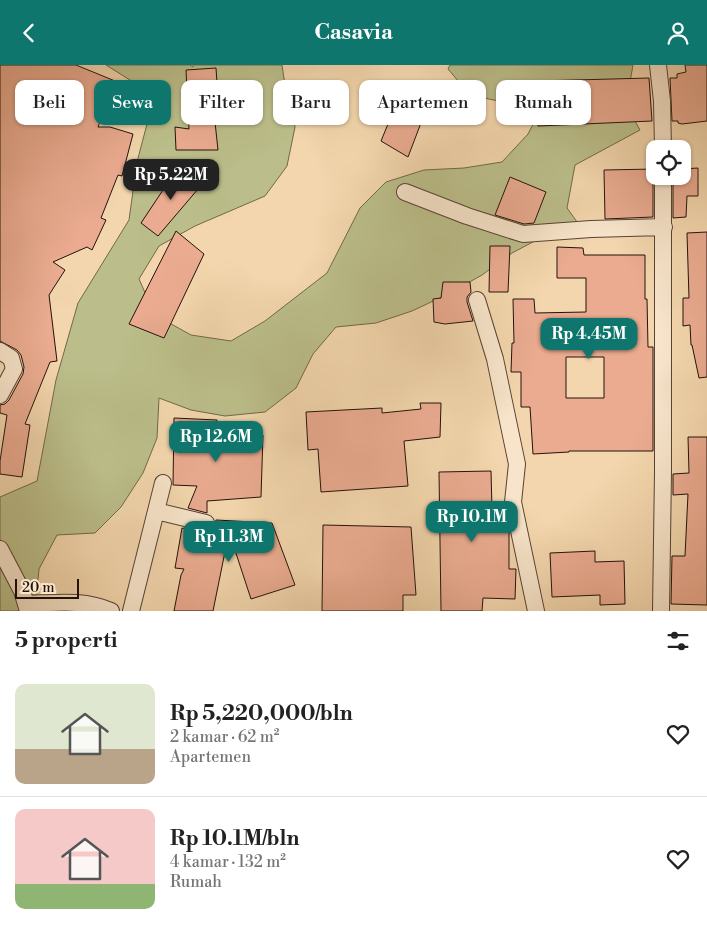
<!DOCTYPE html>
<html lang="id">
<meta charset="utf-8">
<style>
:root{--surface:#fff;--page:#f6f6f6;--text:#222;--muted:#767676;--line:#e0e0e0;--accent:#0f766e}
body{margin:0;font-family:"Libre Bodoni",serif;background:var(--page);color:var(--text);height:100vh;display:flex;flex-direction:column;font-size:19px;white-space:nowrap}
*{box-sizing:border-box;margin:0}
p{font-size:16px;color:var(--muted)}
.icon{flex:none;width:28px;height:28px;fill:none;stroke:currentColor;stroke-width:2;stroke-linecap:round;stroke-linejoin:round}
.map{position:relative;height:546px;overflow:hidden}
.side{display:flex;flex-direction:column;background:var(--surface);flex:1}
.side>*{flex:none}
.hud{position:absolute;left:15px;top:15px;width:678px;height:45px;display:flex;gap:10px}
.tools{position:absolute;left:646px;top:75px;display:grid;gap:10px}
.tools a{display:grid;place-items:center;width:45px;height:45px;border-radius:10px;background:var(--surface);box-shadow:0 1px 4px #0004;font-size:25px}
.scale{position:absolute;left:15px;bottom:12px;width:64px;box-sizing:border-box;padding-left:5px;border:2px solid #25120b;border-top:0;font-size:14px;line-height:18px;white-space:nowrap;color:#25120b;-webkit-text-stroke:4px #f7e4ca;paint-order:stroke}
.price{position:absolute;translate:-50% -42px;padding:0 11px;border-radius:10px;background:var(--accent);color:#fff;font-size:16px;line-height:32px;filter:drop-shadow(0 1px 2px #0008)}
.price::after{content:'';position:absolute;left:50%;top:30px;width:15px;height:11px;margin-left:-8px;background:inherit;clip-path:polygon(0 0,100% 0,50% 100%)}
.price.on{background:#222;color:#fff}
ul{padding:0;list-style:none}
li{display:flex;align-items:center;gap:15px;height:125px;padding:0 15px}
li+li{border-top:1px solid var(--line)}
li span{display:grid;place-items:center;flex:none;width:140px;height:100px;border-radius:10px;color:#555}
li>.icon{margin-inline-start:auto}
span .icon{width:60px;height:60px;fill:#fffc;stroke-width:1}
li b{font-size:21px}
h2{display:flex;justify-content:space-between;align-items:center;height:60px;padding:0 15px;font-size:21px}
.pill{padding:0 18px;border-radius:10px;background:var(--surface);box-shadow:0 1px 4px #0004;font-size:18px;line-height:45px}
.pill.on{background:var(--accent);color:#fff}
header{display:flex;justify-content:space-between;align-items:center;height:65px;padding:0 15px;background:var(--accent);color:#fff;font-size:22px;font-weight:800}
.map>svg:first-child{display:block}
</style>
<header><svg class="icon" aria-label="back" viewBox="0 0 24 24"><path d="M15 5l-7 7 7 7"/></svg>Casavia<svg class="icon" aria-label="person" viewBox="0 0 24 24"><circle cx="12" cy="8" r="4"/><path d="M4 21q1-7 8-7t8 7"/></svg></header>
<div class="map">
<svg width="707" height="546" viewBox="0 0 707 546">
<rect width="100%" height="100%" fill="#f3d6ad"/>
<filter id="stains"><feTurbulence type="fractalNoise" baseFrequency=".004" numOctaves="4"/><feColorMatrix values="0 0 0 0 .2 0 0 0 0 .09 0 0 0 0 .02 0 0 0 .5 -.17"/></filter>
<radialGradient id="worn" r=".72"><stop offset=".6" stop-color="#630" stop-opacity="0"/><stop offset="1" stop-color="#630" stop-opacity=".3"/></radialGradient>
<path fill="#bbbe8a" stroke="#70684a" d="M106,0h84l3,2v-2h89l3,20 10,42 -8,39 -22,30 -70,30 -36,20 -20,33 16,36 36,20 40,6 34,-20 62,-48 33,-65 26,-26 38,-12 40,-2 38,-6 26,-28 16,-31h-36l-38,-8 -22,-26 2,-4h183l-7,40 14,25 -65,35 -8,43 13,18 -34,9 -34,18 -30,22 -36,20 -34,16 -36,12 -40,4 -23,27 -17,34 -31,24 -40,4 -34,-6 -32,-12 -2,40 -14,35 -22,34 -26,26 -38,2 -18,34 -4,42h-35v-114l37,-16 19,-101 22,-77 51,-83 8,-58 10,-38 -6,-37z"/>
<path fill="#eaab90" stroke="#25120b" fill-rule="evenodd" d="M0,0h76l39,16 -17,46h12l23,7 -11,42 -4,-1 -17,43 5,2 -14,30 -5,-3 -34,15 12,8 -16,25 8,66 -7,1 -25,62 5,1 -8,52 -22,-3v-13l7,-46 -7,-2v-8l5,-1 4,-4 14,-26 1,-7 -3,-12 -4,-5 -17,-9z
M685,0h22v56l-25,3 -4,-1v-2h-6l-2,-43h7v-4l9,-2z
M216,3l2,29h7v25h-10l3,28h-42l-1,-23 14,2 -3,-59z
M649,13l3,43 -114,5 -1,-45z
M395,42l29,8 -16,42 -27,-16z
M698,103v28h-11l-1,21 -13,1v-42h9v-7z
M177,104l27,13 -46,54 -17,-13z
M655,104l-2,7v41l-48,2 -1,-49z
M510,112l36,15 -12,31 -10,1 -29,-9z
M176,166l28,23 -40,84 -35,-14z
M707,167v145l-8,1 -7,-33h-1l-1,-20 -7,1v-28h6l-2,-65z
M490,181h20l-2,46h-19z
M557,182l26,1 1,7h61v44h2l1,48h5v104h-84v1l-36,2 -3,-47h-9v-35h-10l1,-29h2l-1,-44h21l1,14 51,-1v-34h-29zM566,292h38v41h-38z
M443,217h27l1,10 -4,5v5l6,19 -28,3 -11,-2 -1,-23 8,-1z
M420,338h21l-1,34 -36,4 4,45 -87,6 -3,-43 -10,1 -2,-38 76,-4v5l39,-4z
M174,353l43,2v14l46,1 -2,62 -54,4v12l-19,-5 9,-22 -24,-1z
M688,372h19v168l-36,-1 1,-48h13l3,-62 -15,1v-21l16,-1z
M491,406l1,39h13l4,22v37h7l-1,30 -32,-1 -1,13h-41l-2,-139z
M216,455l56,3 23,62 -44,14 -22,-67 -16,79h-39l7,-36 3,-6 -9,-1 7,-40 26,5 6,-4z
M323,460l88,2 5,68h-13v16h-81z
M595,486v11l29,-1 1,43 -25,1v-10l-48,2 -2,-44z"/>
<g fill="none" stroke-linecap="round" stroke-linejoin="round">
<defs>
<path id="minor" d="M658,0l4,36 1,48
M405,127l62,24 56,18 68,-5 73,-2
M477,235l18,59 22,105 -4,38 23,109
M0,286l11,7 3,11 -14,26
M156,446l50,12
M0,484l22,42 6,20
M26,539c30,-1 58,-5 85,7
M131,546l32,-128
M661,546l2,-140v-295"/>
</defs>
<use href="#minor" stroke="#584334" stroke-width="18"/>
<use href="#minor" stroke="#f7e4ca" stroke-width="16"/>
</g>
<rect width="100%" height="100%" filter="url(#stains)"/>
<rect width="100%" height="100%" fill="url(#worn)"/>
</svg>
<div class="tools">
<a><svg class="icon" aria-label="locate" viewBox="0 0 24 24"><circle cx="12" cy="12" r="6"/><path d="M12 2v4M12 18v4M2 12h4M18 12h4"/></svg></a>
</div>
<div class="scale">20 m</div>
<b class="price on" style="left:171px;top:136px">Rp 5.22M</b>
<b class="price" style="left:589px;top:295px">Rp 4.45M</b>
<b class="price" style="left:216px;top:398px">Rp 12.6M</b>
<b class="price" style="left:472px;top:478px">Rp 10.1M</b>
<b class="price" style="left:229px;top:498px">Rp 11.3M</b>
<div class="hud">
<a class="pill">Beli</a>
<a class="pill on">Sewa</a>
<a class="pill">Filter</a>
<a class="pill">Baru</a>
<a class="pill">Apartemen</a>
<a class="pill">Rumah</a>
</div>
</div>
<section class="side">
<h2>5 properti<svg class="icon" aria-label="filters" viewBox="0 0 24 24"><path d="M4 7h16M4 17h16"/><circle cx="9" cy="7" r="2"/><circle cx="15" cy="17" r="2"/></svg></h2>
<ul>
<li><span style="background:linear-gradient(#dfe7d0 65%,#b9a48a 0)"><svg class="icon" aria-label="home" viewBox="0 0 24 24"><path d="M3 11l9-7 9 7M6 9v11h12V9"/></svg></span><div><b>Rp 5,220,000/bln</b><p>2 kamar · 62 m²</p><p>Apartemen</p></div><svg class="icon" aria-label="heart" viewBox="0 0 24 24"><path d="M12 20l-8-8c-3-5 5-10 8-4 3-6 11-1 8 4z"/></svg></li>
<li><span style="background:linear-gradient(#f6c9c9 75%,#8fb573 0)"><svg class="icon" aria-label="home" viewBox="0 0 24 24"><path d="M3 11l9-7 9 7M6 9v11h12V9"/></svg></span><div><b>Rp 10.1M/bln</b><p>4 kamar · 132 m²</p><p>Rumah</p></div><svg class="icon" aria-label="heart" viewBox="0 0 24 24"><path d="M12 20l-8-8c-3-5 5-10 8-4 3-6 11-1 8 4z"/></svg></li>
</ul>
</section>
